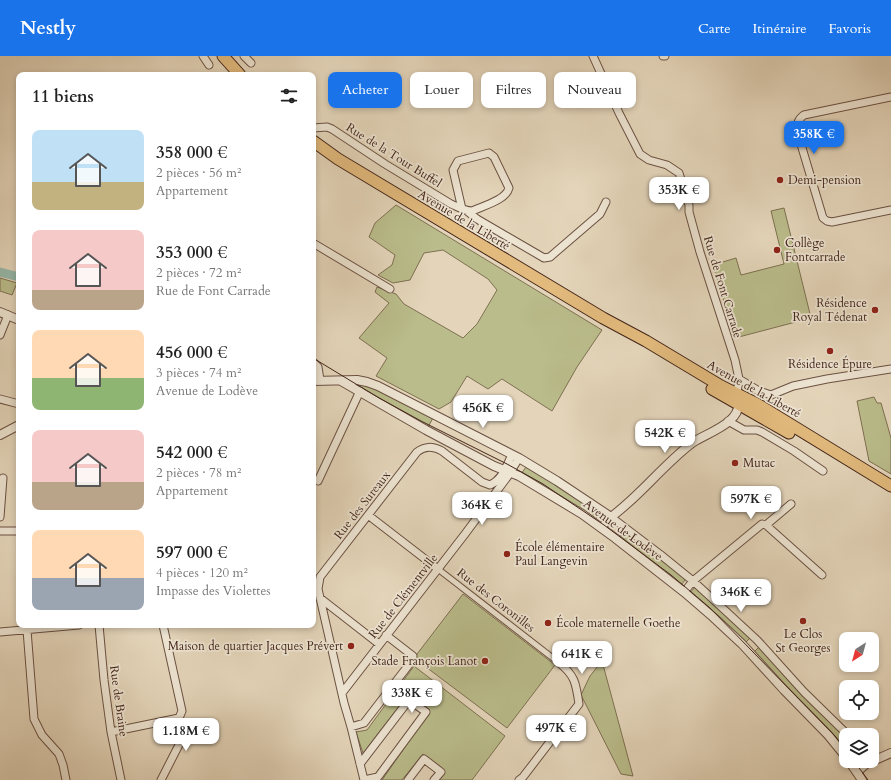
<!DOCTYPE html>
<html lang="fr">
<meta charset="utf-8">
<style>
:root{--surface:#fff;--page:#f2f2f2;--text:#222;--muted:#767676;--accent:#1a73e8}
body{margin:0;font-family:Cardo,serif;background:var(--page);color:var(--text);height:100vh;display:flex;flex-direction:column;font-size:15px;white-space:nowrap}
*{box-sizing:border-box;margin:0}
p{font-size:13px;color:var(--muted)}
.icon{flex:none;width:22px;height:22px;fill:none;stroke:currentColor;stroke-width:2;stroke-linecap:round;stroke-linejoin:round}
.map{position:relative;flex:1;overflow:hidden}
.sheet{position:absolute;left:16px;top:16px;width:300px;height:556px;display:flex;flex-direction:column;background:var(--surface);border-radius:8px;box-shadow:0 2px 6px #0003}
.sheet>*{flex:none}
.guide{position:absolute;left:328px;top:16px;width:380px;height:36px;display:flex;gap:8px}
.needle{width:26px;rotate:216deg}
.fabs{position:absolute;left:839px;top:576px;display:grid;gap:8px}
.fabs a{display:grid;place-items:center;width:40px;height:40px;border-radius:8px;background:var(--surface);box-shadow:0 2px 6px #0003;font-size:20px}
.price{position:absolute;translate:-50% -34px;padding:0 9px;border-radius:8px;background:#fff;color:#222;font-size:13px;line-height:26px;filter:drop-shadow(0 1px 2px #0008)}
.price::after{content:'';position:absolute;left:50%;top:24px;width:12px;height:9px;margin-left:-6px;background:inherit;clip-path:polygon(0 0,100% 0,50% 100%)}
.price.selected{background:var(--accent);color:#fff}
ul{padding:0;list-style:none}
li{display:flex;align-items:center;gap:12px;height:100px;padding:0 16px}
li span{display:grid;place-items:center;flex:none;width:112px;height:80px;border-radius:8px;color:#555}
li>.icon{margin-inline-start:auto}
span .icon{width:48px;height:48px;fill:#fffc;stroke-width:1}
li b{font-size:17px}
h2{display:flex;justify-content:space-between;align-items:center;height:48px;padding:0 16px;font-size:17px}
.chip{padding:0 14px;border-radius:8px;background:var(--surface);box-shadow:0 2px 6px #0003;font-size:14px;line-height:36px}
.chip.selected{background:var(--accent);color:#fff}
header{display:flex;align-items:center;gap:24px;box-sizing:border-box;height:56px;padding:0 20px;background:var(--accent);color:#fff}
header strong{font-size:19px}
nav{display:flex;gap:22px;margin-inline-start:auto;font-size:14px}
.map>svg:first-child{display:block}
</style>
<header>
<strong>Nestly</strong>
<nav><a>Carte</a><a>Itinéraire</a><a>Favoris</a></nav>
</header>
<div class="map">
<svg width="891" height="724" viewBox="0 0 891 724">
<rect width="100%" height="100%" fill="#e4d5ba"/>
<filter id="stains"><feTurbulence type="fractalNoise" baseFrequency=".005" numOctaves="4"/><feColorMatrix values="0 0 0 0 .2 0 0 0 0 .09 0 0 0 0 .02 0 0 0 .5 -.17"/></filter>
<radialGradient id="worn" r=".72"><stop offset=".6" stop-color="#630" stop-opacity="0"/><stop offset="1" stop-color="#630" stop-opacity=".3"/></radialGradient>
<path fill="#babc8b" stroke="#7e7052" d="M396,149l206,125 -25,37 -25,44 -50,-32 -14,10 -21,-13 -16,26 -12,7 -63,-33 11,-18 -28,-20 30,-35 -14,-11 2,-5 19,7 8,10 59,34 14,-14 20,-34 -9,-11 -45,-29 -19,3 -14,27 -17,3 -15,-8 14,-10 3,-10 -26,-18 6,-14z
M784,152l27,110 -76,20 -22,-73 23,-7 5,17 43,-11 -13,-53z
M0,222l17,5 -5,12 -12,-4z
M349,326l19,3 66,31 -7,13z
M874,341l3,6h4l10,35v36l-22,-13 -12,-60z
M526,411l61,37 12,10 -4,6 -74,-46z
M624,476l62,47 -5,6 -62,-47z
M695,531l55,51 -6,6 -54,-51z
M463,538l92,71 -48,63 -93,-70z
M759,591l83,87 4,5v15l-93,-101z
M602,605l31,115 -12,-2 -40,-79 9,-19z
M414,610l91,70 -33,44h-34l4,-6v-6l-19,-14 -21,26h-20l47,-67 -23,-16 -43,56 -7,-21 11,-2z"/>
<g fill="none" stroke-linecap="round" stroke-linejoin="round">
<path stroke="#96b9ab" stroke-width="9" d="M0,216l19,5"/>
<defs>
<path id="pedestrian" d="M438,513l120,93"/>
<path id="minor" d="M203,0l6,9
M244,0l7,7
M593,0l26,57 21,41 9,6 18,5 12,8 10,32v7l11,40 35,108 4,19 -2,14
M663,0h2
M891,41l-87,18c-6,4 -7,9 -7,16l26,87 4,3 5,1 59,-12
M313,72l14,-1 5,2 53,35 66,40c7,3 13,7 21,7 11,-5 34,-11 37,-23l-15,-31 -5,-4 -31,8 -5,9 9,39
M467,155l10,8 67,39 6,-1 50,-43 6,-12
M313,187l77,46
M0,279l8,-20
M313,306l5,5 2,13
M739,323l20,12 12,4 22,-9 34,-7 64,-10
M0,343l19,5
M728,365l16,9h13l5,2 32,19 29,20
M318,425l42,-90
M368,459l70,54
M0,461l3,-39
M766,469l25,-21
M601,472l10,-11 50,38 32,26 23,21 41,38 47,52 44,43
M0,475h19
M684,536l9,-11 69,-57 4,1 56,50
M320,542l59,46
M99,569l5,55 7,52 10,48
M27,574l7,89 8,16 17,19 4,11 3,15
M0,576l79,-7
M342,637l123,-159 43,-58 11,-18
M351,671l13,-4 47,-61 2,-6 -27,-21
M111,676l68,-14 3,-7 -19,-86
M360,708l49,-64 17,12 -48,65 -14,3
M161,724l22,-43 -4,-19
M364,724l-13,-53 -7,-24 -26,-114 2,-12 97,-125c8,-6 15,-6 25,-1l40,31 8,3c13,-6 16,-19 22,-30
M408,724l16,-21 17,13 -7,8
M519,724l4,-3 56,-73c-3,-21 -4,-29 -21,-42"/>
<path id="tertiary" d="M0,256l19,8
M313,325l44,-1 10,2 11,4 141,72 38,23 54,36c29,-21 52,-52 81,-74 14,-10 51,-20 46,-43
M341,325l85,49 68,36 25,10 63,38 33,24 69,54 29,25 29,27 42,46 44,45 18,22
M0,379l19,-10
M849,705l13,19
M857,716l9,-8 25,-11"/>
<path id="primary" d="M223,0l17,19
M313,85l25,18 265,159 43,23 75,45 36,18 134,82
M712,333l77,44"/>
</defs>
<use href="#pedestrian" stroke="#6b5142" stroke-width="7"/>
<use href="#minor" stroke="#6b5142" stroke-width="9"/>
<use href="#tertiary" stroke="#6b5142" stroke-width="10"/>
<use href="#primary" stroke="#43251a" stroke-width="13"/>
<use href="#pedestrian" stroke="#ede4d2" stroke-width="5"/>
<use href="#minor" stroke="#ede4d2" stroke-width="7"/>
<use href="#tertiary" stroke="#ede4d2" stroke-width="8"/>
<use href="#primary" stroke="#e2ba7d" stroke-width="11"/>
<path stroke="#43251a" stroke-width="1" d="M313,302l66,40 42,23 86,43 36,20 61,41 67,50 39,33 125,128 11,14
M854,705l14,19"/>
</g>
<g fill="#8f2418" stroke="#ede4d2" stroke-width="1.5">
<circle cx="780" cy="124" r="4"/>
<circle cx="777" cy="194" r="4"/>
<circle cx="875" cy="254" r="4"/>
<circle cx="830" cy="295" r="4"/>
<circle cx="735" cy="407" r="4"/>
<circle cx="507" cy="498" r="4"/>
<circle cx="803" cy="565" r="4"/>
<circle cx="548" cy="567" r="4"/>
<circle cx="351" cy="590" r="4"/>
<circle cx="485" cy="605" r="4"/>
</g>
<g text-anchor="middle" stroke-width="3.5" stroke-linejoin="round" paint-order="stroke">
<g font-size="12" fill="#43251a" stroke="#ede4d2">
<text transform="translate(394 99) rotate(32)" y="4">Rue de la Tour Buffel</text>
<text transform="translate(464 164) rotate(31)" y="4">Avenue de la Liberté</text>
<text transform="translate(723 231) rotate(73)" y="4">Rue de Font Carrade</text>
<text transform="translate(754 333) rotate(29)" y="4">Avenue de la Liberté</text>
<text transform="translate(362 449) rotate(-52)" y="4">Rue des Sureaux</text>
<text transform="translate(623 474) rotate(36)" y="4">Avenue de Lodève</text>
<text transform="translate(403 540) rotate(-52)" y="4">Rue de Clémentville</text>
<text transform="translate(496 544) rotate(38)" y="4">Rue des Coronilles</text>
<text transform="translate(119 645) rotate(82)" y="4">Rue de Braine</text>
</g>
<g font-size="12" fill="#43251a" stroke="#ede4d2" text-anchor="start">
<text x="788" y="128">Demi-pension</text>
<text x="785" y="191">Collège<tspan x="785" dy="14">Fontcarrade</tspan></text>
<text x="867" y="251" text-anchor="end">Résidence<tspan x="867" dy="14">Royal Tédenat</tspan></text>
<text x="830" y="312" text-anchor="middle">Résidence Épure</text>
<text x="743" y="411">Mutac</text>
<text x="515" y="495">École élémentaire<tspan x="515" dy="14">Paul Langevin</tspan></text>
<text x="556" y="571">École maternelle Goethe</text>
<text x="803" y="582" text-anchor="middle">Le Clos<tspan x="803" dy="14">St Georges</tspan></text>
<text x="343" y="594" text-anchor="end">Maison de quartier Jacques Prévert</text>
<text x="477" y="609" text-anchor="end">Stade François Lanot</text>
</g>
</g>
<rect width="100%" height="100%" filter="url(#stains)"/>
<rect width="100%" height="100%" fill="url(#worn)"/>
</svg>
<div class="fabs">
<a><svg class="needle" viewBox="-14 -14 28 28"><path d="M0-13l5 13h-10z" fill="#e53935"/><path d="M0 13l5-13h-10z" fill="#767676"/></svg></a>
<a><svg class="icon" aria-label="locate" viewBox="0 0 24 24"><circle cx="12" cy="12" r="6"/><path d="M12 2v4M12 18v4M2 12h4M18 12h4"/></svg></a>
<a><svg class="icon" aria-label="layers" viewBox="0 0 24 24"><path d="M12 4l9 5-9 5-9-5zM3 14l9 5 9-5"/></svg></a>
</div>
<b class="price selected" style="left:814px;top:99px">358K €</b>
<b class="price" style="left:679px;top:155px">353K €</b>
<b class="price" style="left:483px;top:373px">456K €</b>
<b class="price" style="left:665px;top:398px">542K €</b>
<b class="price" style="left:751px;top:464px">597K €</b>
<b class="price" style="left:482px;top:470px">364K €</b>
<b class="price" style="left:741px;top:557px">346K €</b>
<b class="price" style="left:582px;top:619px">641K €</b>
<b class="price" style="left:412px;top:658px">338K €</b>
<b class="price" style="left:556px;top:693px">497K €</b>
<b class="price" style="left:186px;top:696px">1.18M €</b>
<div class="guide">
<a class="chip selected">Acheter</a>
<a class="chip">Louer</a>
<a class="chip">Filtres</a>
<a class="chip">Nouveau</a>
</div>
<section class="sheet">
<h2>11 biens<svg class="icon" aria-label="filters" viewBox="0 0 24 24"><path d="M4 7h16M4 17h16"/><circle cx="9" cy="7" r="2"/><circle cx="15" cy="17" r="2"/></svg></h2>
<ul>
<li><span style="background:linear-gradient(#bfe0f5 65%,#c2b280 0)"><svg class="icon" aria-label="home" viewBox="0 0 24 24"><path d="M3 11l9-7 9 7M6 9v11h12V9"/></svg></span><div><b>358 000 €</b><p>2 pièces · 56 m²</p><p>Appartement</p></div></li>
<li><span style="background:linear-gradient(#f6c9c9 75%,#b9a48a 0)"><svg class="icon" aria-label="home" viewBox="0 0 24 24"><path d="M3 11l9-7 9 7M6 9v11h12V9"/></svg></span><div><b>353 000 €</b><p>2 pièces · 72 m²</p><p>Rue de Font Carrade</p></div></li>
<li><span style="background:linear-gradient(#ffd9b3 60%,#8fb573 0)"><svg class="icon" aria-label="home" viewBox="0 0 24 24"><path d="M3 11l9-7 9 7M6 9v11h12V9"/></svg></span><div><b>456 000 €</b><p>3 pièces · 74 m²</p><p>Avenue de Lodève</p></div></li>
<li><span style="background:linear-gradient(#f6c9c9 65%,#b9a48a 0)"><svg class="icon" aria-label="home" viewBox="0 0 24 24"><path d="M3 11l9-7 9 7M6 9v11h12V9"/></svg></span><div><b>542 000 €</b><p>2 pièces · 78 m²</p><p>Appartement</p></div></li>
<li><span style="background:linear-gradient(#ffd9b3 60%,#9aa5b1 0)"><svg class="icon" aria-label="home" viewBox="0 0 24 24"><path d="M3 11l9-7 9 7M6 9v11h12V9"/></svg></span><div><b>597 000 €</b><p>4 pièces · 120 m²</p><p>Impasse des Violettes</p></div></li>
</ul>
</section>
</div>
